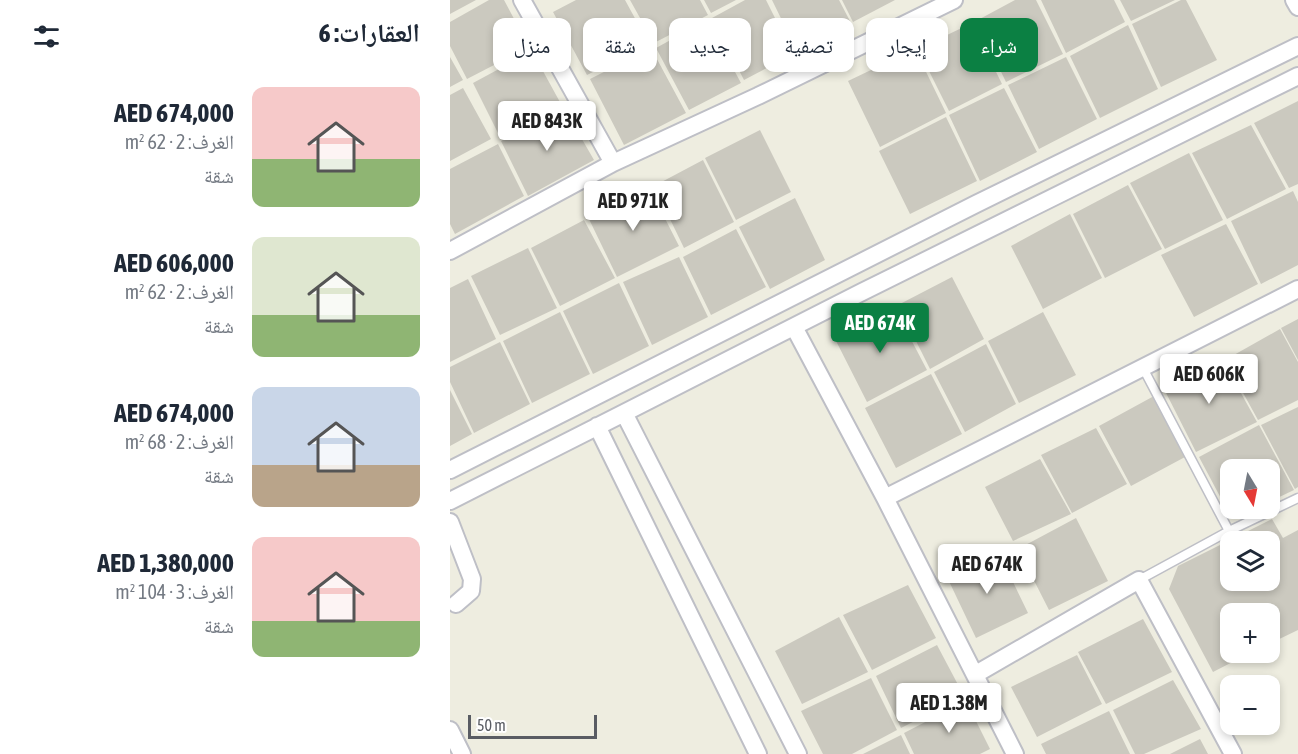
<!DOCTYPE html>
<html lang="ar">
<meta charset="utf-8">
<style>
:root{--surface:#fff;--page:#f6f6f7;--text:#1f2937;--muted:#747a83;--accent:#0b8043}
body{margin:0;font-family:"Asap Condensed","Noto Naskh Arabic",sans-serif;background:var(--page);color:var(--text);direction:rtl;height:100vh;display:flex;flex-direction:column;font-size:22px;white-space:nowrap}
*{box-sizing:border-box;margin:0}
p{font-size:20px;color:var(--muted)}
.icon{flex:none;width:33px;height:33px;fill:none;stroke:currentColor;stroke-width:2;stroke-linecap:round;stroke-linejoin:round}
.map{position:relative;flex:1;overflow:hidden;direction:ltr}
.details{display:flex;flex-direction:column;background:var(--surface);width:450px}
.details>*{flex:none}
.top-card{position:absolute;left:18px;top:18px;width:570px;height:54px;direction:rtl;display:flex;gap:12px}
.needle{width:39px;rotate:170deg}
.fabs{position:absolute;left:770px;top:459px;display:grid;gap:12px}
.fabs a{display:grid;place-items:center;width:60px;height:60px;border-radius:12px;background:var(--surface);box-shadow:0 3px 9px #0003;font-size:30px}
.scale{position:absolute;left:18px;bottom:15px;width:129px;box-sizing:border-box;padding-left:6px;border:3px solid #595c63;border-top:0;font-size:16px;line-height:21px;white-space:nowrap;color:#595c63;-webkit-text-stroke:4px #fff;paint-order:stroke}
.price{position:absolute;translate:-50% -51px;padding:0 14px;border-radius:6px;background:#fff;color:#222;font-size:20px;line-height:39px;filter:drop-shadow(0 2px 3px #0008)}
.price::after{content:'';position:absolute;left:50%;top:36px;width:18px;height:14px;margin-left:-9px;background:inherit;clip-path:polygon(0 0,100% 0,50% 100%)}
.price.selected{background:var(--accent);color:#fff}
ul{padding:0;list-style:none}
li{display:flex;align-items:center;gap:18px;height:150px;padding:0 30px}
li span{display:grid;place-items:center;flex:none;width:168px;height:120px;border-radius:12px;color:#555}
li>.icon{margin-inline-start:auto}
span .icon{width:72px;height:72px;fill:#fffc;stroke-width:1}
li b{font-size:26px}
h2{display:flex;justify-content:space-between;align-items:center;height:72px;padding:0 30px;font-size:26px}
.chip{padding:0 21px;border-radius:12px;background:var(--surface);box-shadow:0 3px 9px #0003;font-size:21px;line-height:54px}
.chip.selected{background:var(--accent);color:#fff}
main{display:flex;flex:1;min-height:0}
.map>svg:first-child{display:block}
</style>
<main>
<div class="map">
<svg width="848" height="754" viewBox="0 0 848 754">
<rect width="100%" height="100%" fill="#eeede0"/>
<path fill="#cbc9bf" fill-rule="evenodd" d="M0,0h26l-26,14z
M39,0h15l25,47 -62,32 -17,-33v-24z
M126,0h49l24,44 -62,31 -34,-63z
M180,0h70l8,15 -54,28z
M254,0h32l-25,13z
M295,0h21l27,54 -49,26 -32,-62z
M322,0h67l12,23 -54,28z
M392,0h53l-42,22z
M565,0h21l27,54 -57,28 -30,-61z
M591,0h73l11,22 -59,31z
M670,0h55l-44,21z
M731,0h5l31,60 -56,27 -29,-63z
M257,20l34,63 -52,27 -33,-62z
M522,23l30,61 -53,27 -31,-62z
M678,25l30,64 -58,29 -30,-62z
M201,48l35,65 -62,32 -34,-66z
M465,49l31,64 -66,34 -32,-66z
M82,51l29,53 -61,33 -27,-54z
M0,57l13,23 -13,7z
M616,57l31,62 -58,30 -31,-64z
M13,88l28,51 -41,22v-66z
M554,88l33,64 -57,29 -31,-66z
M848,101v83l-9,4 -35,-65z
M114,108l30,52 -66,36 -27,-55z
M496,117l31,64 -67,33 -31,-63z
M801,125l35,64 -59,30 -35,-66z
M310,130l31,62 -55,28 -31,-62z
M48,144l26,52 -69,38 -5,-10v-55z
M739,153l34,67 -58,29 -35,-66z
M253,160l31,62 -50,26 -30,-62z
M678,185l34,64 -57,29 -32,-64z
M199,187l30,59 -62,31 -29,-60z
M843,191l5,11v63l-37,19 -30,-63z
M345,198l30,62 -55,29 -31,-62z
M620,214l32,64 -59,31 -32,-63z
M134,220l31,58 -55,28 -29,-58z
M776,224l32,60 -64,33 -33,-62z
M286,229l30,58 -55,28 -28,-58z
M78,248l29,60 -57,27 -29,-59z
M229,257l29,60 -56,28 -29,-63z
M502,277l32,62 -54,30 -32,-64z
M18,279l28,60 -46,23v-74z
M169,283l30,63 -56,28 -30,-63z
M444,307l33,63 -60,32 -33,-65z
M110,312l30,62 -58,29 -29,-62z
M593,312l33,63 -57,28 -31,-62z
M848,319v41l-17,-32z
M830,329l18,33v38l-40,20 -33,-60z
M50,342l30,62 -56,29 -24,-51v-15z
M536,344l30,60 -51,28 -31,-60z
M771,357l36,65 -61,30 -33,-65z
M481,374l31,60 -66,34 -31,-60z
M0,390l22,44 -22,12z
M704,396l31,61 -54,29 -32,-60z
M848,407v80l-3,2 -34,-64z
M809,425l35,65 -25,12v-32h-39v38h26l-24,11 -33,-62z
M646,428l31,56 -55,29 -31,-58z
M590,459l31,55 -58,27 -28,-54z
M626,518l32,63 -59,29 -31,-61z
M822,519l11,19 15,-8v100l-29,14v-30h-39v38h22l-39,20 -44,-83 9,-23zM780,542h39v38h-39z
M549,553l29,60 -52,25 -29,-61z
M458,585l28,53 -64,32 -29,-55z
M389,617l29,55 -66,32 -27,-53z
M693,619l29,53 -66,32 -28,-52z
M487,645l27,51 -63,32 -25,-52z
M627,655l25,49 -65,33 -26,-50z
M421,678l26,52 -45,24h-29l-22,-43z
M723,680l28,49 -57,25h-9l-22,-44z
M516,701l24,48 -10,5h-66l-10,-21z
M659,711l21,43h-84l-5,-10z
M451,735l9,19h-47z
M750,739l8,15h-38z"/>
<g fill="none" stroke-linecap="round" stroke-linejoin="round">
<defs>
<path id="lane" d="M693,368l86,163
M689,580l90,-49 69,-33"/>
<path id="street" d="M844,0l4,7
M163,163l145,-67 196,-96
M0,251l163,-88 -91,-163
M344,327l91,171 130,256
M174,413l238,-121 436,-216
M147,426l161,328
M0,470l526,-266 322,-158
M435,498l413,-209
M0,501l174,-88 174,341
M0,522l22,57 -1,12 -15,13
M526,674l163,-94 94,174
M0,730l12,24"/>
</defs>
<use href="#lane" stroke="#bebfc6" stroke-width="11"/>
<use href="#street" stroke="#bebfc6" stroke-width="20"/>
<use href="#lane" stroke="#fff" stroke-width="8"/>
<use href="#street" stroke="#fff" stroke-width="16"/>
</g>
</svg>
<div class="fabs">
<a><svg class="needle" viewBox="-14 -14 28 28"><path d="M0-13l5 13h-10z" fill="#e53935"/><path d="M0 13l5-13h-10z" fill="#747a83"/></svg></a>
<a><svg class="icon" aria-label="layers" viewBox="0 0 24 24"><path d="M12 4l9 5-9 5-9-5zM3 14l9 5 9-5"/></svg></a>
<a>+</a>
<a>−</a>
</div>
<div class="scale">50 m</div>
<b class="price" style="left:97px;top:152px">AED 843K</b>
<b class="price" style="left:183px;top:232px">AED 971K</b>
<b class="price selected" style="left:430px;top:354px">AED 674K</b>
<b class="price" style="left:759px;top:405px">AED 606K</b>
<b class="price" style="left:537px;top:595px">AED 674K</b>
<b class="price" style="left:499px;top:734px">AED 1.38M</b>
<div class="top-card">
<a class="chip selected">شراء</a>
<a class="chip">إيجار</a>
<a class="chip">تصفية</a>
<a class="chip">جديد</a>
<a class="chip">شقة</a>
<a class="chip">منزل</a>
</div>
</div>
<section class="details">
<h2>العقارات: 6<svg class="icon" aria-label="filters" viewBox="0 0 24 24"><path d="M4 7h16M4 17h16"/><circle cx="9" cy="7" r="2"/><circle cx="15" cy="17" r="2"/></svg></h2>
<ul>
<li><span style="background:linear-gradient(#f6c9c9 60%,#8fb573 0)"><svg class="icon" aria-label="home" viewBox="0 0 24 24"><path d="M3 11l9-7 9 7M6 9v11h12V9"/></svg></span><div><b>AED 674,000</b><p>الغرف: 2 · 62 m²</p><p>شقة</p></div></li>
<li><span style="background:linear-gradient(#dfe7d0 65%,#8fb573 0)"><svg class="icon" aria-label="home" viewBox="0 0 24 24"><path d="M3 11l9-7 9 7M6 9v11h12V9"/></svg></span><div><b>AED 606,000</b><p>الغرف: 2 · 62 m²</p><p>شقة</p></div></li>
<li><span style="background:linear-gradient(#c9d6e8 65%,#b9a48a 0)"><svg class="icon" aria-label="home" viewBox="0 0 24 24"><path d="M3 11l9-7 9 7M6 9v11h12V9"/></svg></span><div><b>AED 674,000</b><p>الغرف: 2 · 68 m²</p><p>شقة</p></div></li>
<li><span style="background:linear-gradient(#f6c9c9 70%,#8fb573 0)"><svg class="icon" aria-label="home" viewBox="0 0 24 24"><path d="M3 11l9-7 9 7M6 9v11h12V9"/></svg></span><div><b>AED 1,380,000</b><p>الغرف: 3 · 104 m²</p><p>شقة</p></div></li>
</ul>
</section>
</main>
